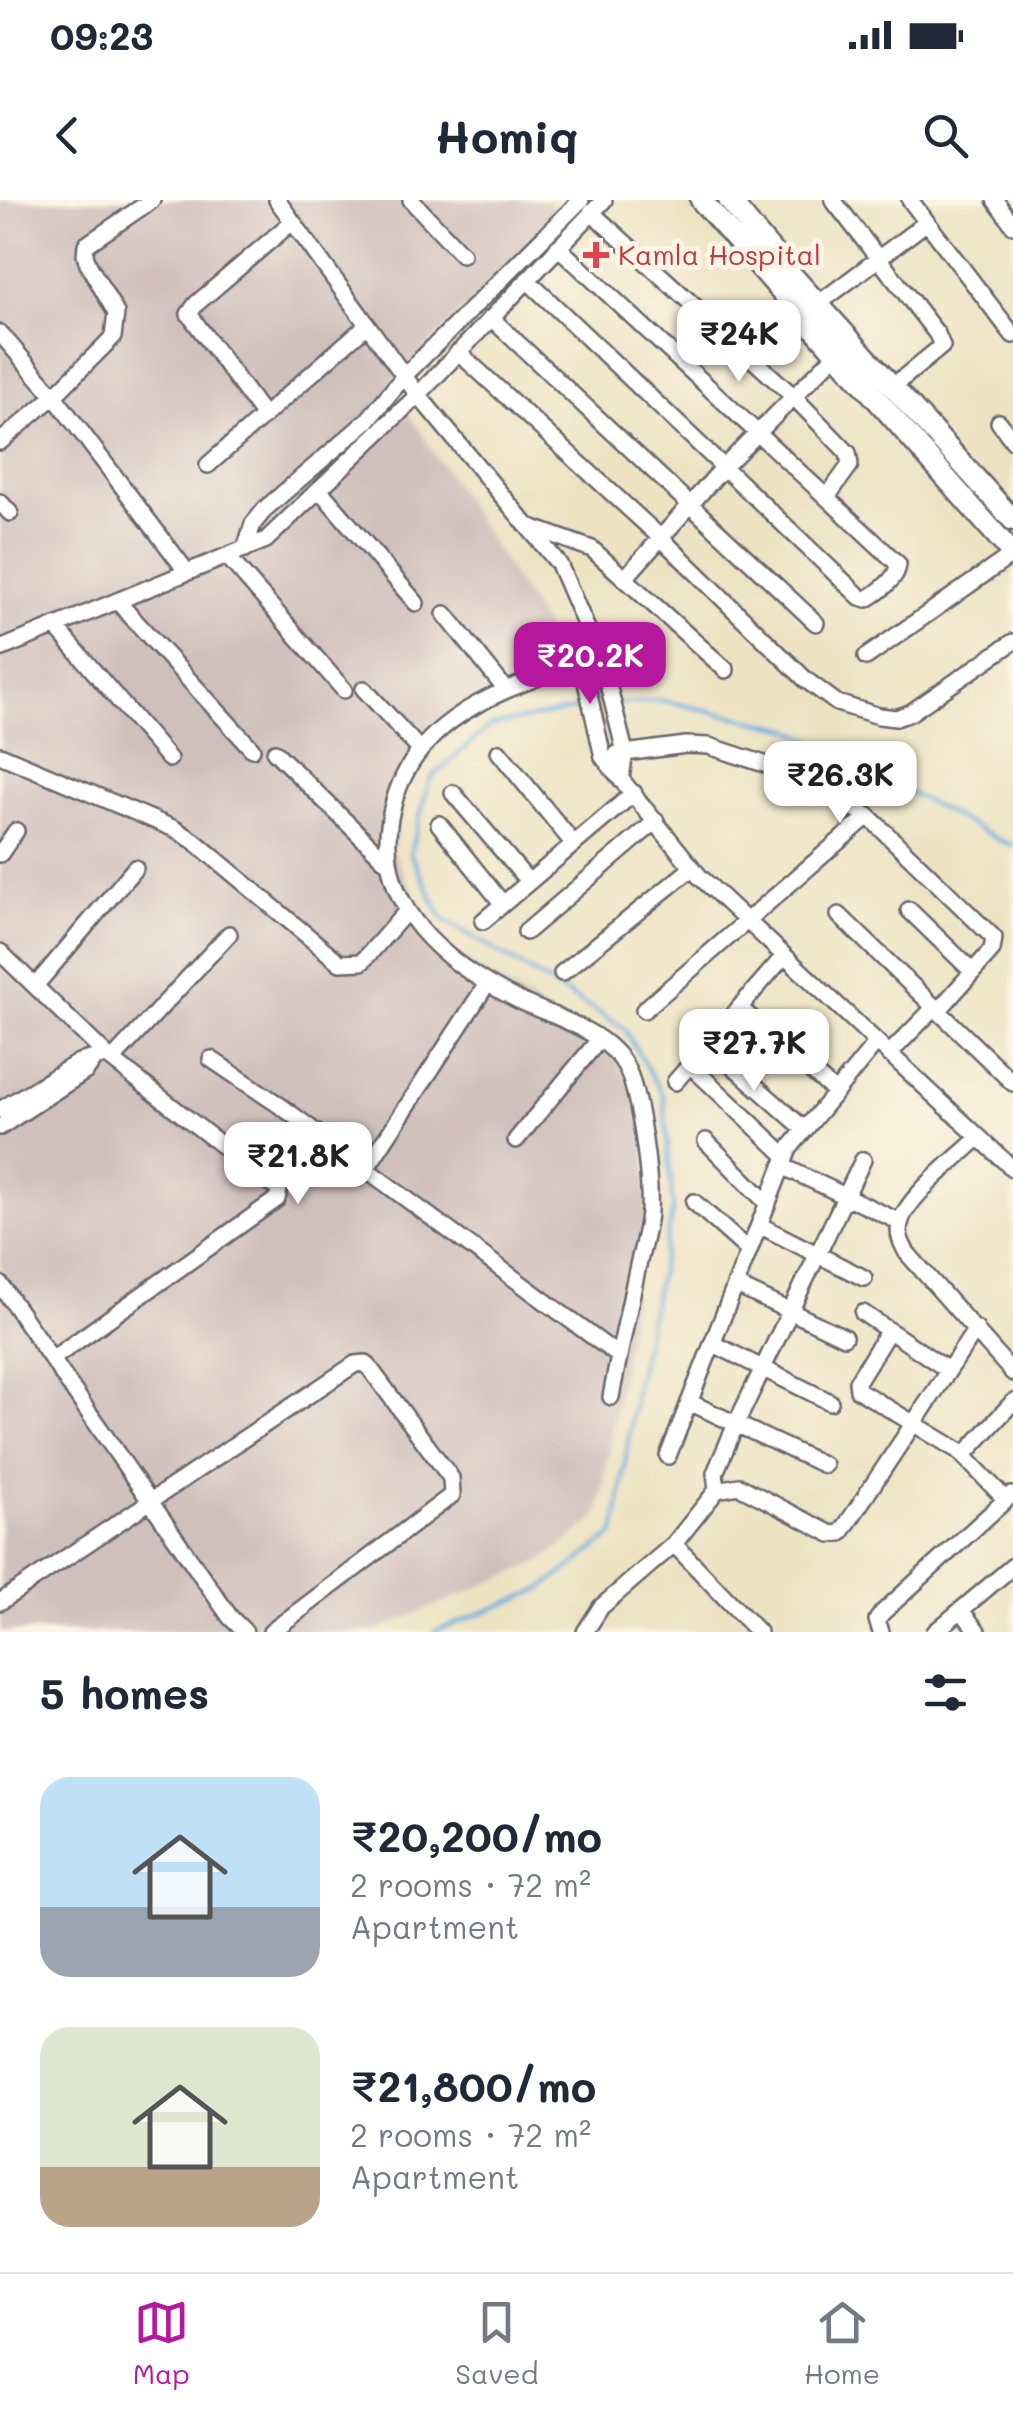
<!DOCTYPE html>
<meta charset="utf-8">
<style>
:root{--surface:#fff;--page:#f6f6f7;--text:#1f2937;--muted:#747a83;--line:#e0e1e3;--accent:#b5179e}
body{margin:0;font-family:Mali,sans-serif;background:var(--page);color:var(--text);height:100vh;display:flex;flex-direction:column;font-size:38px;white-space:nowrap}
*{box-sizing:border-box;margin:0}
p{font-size:32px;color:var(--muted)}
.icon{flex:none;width:55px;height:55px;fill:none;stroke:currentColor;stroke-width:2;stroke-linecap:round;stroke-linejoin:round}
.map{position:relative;height:1432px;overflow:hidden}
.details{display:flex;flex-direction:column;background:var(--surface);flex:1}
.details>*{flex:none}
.price{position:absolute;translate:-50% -85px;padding:0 22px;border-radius:20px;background:#fff;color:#222;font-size:32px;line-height:65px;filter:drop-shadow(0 2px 5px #0008)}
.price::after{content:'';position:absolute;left:50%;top:60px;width:30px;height:22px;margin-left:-15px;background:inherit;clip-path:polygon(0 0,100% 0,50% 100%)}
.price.current{background:var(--accent);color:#fff}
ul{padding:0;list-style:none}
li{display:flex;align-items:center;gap:30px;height:250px;padding:0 40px}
li span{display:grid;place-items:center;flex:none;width:280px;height:200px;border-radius:30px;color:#555}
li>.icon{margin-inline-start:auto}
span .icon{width:120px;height:120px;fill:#fffc;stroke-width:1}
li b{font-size:42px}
h2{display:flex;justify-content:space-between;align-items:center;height:120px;padding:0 40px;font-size:42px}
.status{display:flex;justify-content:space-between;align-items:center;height:70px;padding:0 50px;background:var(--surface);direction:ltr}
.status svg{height:28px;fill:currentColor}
header{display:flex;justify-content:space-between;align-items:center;height:130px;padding:0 40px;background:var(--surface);font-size:45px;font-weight:800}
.menu{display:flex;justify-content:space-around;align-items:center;height:140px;border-top:2px solid var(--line);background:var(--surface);font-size:28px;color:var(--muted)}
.menu a{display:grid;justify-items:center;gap:5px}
.menu .current{color:var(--accent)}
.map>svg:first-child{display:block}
</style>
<div class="status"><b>09:23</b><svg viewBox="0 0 49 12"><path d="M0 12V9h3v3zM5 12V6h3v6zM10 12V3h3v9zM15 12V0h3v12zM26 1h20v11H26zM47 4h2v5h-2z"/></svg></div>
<header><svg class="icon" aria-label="back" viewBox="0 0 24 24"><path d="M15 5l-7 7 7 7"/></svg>Homiq<svg class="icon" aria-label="search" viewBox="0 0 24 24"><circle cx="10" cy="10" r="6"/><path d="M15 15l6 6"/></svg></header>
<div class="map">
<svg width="1013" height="1432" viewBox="0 0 1013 1432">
<rect width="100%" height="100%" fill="#fcf5e5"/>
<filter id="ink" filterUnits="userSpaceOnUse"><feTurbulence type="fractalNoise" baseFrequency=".01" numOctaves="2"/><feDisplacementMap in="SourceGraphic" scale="20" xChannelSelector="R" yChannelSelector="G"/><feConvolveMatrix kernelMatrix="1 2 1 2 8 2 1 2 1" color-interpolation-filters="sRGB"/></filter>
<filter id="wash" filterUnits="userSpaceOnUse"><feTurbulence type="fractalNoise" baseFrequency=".0048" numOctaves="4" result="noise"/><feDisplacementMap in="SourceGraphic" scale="40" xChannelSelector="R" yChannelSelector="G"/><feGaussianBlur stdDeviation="2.25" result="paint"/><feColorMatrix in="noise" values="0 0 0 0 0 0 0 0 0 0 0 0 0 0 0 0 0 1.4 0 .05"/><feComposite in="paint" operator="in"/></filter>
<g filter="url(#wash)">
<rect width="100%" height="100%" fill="#ede3c3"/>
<path fill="#d0c0bc" d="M0,0h547l11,14 -168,170 182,285 -72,28 -86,64 -21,89 40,89 177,112 33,56 4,107 -49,303 -56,44 -169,71h-373z"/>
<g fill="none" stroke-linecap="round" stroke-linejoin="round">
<path stroke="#6cade0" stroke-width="4" d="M617,504l44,-4 129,29 209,111 14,5
M434,1432l108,-43 73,-56 22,-153 36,-171 -9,-112 -40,-69 -181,-109 -33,-66 20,-74 60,-53 98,-19"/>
</g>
</g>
<g filter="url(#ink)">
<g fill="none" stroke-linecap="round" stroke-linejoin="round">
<defs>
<path id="minor" d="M277,0l141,195 141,169 45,104 21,84 -4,26
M411,0l51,54
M833,0l104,134 5,12 -50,41
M910,0l103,135
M995,0l18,25
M591,12l202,184 55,57 2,12 -23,32
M527,80l333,317 7,2c12,-7 31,-21 31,-35l-340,-317
M818,104l109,-82
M491,118l325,305
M0,133l54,63 133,176
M458,152l203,186 145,142 31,23 42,13 17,2 14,-5 103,-71
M264,216l-75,-102 7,-10 96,-82
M999,222l14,19
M0,242l54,-46 59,-59 3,-24 -28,-49 -3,-9 1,-10 66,-45
M208,265l159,-140
M319,289l97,114
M0,302l10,11
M528,326l64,23 134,121
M245,349l8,-25 13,-16 101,-87 37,-45 177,-176
M227,356l117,134
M625,378l98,-110 121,-122
M117,401l135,148
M445,414l61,76
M55,426l114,133
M586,427l-2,46 19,84 96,119 314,293
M0,449l266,-109 152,-145 186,-195
M866,457l147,-103
M585,460c-85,32 -176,56 -195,158 -16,91 57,147 130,183 36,17 95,32 110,75 11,33 21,100 19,135 -1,20 -8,40 -12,59 -9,42 -18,85 -26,127
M364,489l56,61
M275,552l115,113
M499,552l74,91
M617,554l69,-9 23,1 80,26 79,44 126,122 -2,12 -54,61
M0,555l175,74 19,12 146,122 22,-1 44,-50
M453,593l75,88
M439,624l63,79
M0,654l16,-23
M909,710l64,62
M839,715l174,168
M483,721l151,-128
M526,732l130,-111
M0,752l106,103
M562,773l130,-105
M36,785l99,-117
M740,808l94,83
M644,810l224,-194
M708,844l95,84
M889,854l45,-46
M113,859l116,-125
M211,859l71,48 337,249
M690,865l96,91
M675,882l109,-126
M0,910l79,-48 27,-7 173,135 -2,9 -225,160
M0,927l86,-56 9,-13
M979,937c-20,20 -74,61 -79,87 -3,11 2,20 7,29l106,120
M516,940l82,-99
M706,941l62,63
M782,966l118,56
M366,969l121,-185
M694,1002l55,49
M759,1025l105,53
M0,1084l230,333 15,15
M735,1085l109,52
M863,1113l85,57
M889,1130l-32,52 1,8 101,61 47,49
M712,1143l118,59
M689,1202l135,63
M964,1255l49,-53
M668,1256l121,-307 88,-107
M717,1290l-2,-17 21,-49 127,-264
M674,1344l43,-54 22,-4 92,48 10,-1 135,-204
M0,1402l355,-238 11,-1 85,115 1,17 -181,137
M961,1410l17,22
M585,1432l16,-25 73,-63 84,88
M881,1432l-4,-12 5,-7 129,-118
M935,1432l78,-66"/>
<path id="major" d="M701,0l312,354
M729,0l58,70 226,250"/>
</defs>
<use href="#minor" stroke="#69666b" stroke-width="20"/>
<use href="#major" stroke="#69666b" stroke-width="25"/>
<use href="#minor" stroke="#fff" stroke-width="15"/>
<use href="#major" stroke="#fff" stroke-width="20"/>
</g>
</g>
<path fill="#e0444e" stroke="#fcf5e5" stroke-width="4" d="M591 40h10v10h10v10h-10v10h-10v-10h-10v-10h10z"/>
<g text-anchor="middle" stroke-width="10" stroke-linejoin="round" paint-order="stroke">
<g font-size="28" fill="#be3a42" stroke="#fcf5e5" text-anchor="start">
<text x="618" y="65">Kamla Hospital</text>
</g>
</g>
</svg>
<b class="price" style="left:739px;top:185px">₹24K</b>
<b class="price current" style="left:590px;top:507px">₹20.2K</b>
<b class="price" style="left:840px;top:626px">₹26.3K</b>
<b class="price" style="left:754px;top:894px">₹27.7K</b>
<b class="price" style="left:298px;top:1007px">₹21.8K</b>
</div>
<section class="details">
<h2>5 homes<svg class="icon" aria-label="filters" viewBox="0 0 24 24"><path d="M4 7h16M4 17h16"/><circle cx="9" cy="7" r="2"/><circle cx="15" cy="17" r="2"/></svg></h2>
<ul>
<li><span style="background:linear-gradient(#bfe0f5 65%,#9aa5b1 0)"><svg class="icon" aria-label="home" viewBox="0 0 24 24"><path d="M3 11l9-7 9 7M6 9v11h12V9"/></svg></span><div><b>₹20,200/mo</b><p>2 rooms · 72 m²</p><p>Apartment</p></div></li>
<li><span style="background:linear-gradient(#dfe7d0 70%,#b9a48a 0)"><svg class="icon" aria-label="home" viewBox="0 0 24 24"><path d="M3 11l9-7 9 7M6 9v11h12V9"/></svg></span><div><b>₹21,800/mo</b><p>2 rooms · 72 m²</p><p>Apartment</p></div></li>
</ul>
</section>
<nav class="menu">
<a class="current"><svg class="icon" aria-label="map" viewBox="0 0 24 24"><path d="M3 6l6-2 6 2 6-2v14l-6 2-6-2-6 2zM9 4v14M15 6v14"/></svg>Map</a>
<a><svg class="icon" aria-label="saved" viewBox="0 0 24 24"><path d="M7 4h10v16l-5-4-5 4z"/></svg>Saved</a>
<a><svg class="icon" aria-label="home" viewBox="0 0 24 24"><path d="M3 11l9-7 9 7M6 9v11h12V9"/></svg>Home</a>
</nav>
